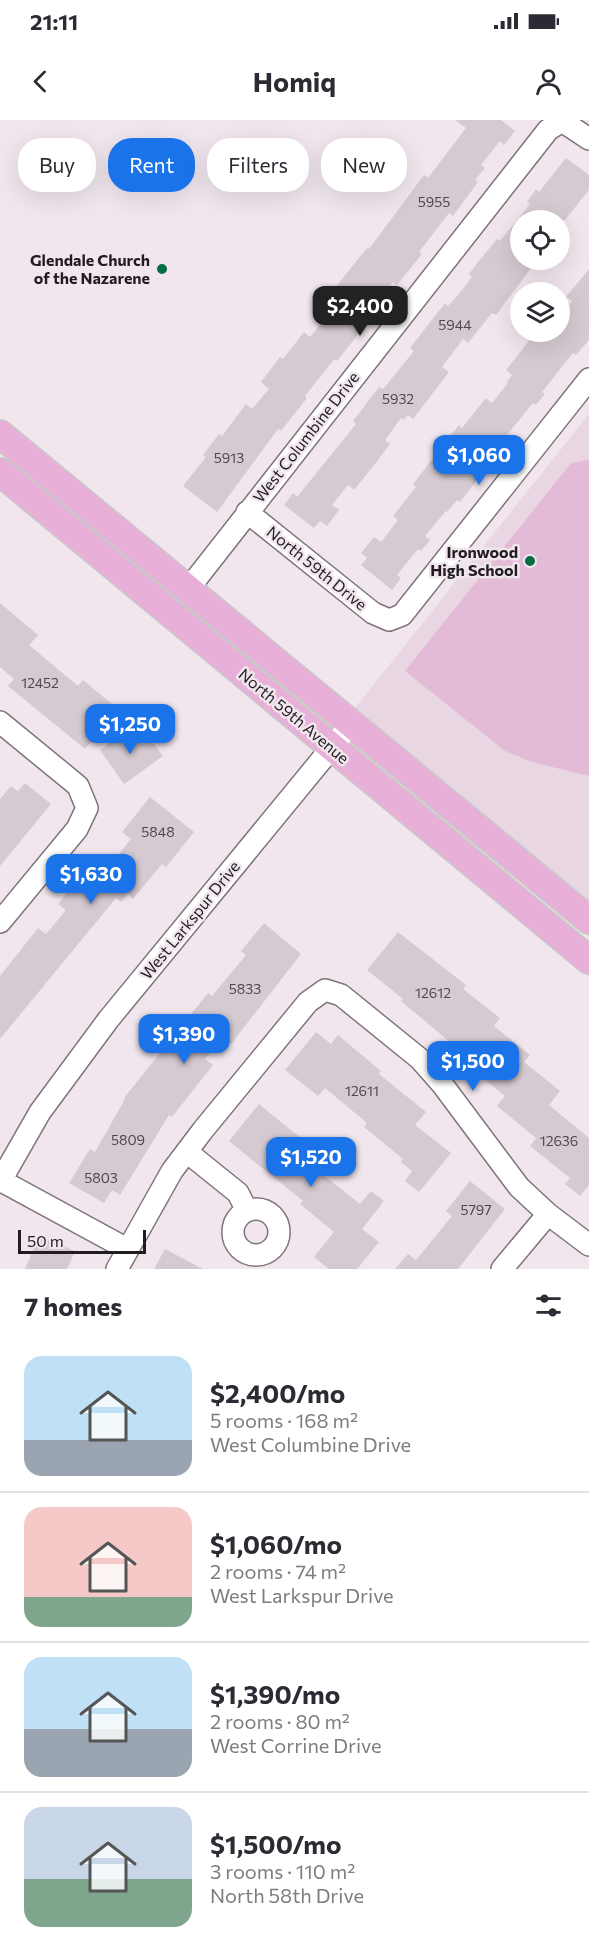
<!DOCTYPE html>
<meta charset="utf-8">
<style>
:root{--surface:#fff;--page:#f7f7f7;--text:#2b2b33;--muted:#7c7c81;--line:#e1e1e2;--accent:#1a73e8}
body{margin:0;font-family:Commissioner,sans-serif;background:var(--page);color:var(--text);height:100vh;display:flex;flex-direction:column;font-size:22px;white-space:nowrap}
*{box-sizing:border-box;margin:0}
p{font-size:20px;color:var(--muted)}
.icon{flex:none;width:33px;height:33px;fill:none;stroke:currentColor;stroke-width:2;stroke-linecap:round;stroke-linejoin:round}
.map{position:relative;height:1149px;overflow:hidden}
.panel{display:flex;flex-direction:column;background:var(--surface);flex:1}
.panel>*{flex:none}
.guide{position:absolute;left:18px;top:18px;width:554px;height:54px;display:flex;gap:12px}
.controls{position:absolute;left:510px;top:90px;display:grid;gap:12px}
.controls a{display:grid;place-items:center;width:60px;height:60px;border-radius:50%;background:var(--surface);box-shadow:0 6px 24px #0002;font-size:30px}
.scale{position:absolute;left:18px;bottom:15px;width:128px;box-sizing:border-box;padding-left:6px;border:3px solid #201c1f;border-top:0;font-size:16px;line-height:21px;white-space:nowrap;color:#201c1f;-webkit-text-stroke:4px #f1e6ee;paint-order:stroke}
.price{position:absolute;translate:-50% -51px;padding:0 14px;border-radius:12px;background:var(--accent);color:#fff;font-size:20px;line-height:39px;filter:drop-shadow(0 2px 3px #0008)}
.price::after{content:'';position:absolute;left:50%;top:36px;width:18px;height:14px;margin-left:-9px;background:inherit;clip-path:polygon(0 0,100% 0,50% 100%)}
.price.on{background:#222;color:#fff}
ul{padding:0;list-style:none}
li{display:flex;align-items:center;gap:18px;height:150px;padding:0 24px}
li+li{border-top:2px solid var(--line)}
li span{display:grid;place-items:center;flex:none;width:168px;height:120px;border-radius:18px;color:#555}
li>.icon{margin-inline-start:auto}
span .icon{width:72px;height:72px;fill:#fffc;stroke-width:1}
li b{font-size:26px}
h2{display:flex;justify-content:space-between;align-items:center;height:72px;padding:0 24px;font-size:26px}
.pill{padding:0 21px;border-radius:24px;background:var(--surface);box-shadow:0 6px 24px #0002;font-size:21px;line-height:54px}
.pill.on{background:var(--accent);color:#fff}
.status{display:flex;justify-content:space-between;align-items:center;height:42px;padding:0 30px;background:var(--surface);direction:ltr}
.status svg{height:16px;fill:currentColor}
header{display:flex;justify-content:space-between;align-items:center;height:78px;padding:0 24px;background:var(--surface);font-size:27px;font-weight:700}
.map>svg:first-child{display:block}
</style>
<div class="status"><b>21:11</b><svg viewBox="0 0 49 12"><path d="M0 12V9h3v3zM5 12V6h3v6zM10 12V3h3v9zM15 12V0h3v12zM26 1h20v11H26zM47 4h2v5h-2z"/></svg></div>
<header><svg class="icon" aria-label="back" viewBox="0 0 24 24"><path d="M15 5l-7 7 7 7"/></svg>Homiq<svg class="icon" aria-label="person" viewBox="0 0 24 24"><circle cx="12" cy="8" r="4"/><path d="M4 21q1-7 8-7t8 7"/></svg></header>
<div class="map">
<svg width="589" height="1149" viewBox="0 0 589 1149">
<rect width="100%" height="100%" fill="#f1e6ee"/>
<path fill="#e8d6e2" d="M589,294v494l-235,-199z"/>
<path fill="#e4bbd6" d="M589,340v316l-57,-14 -27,-11 -100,-80 166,-208z"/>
<path fill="#d5cad1" d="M455,0h46l14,11 -11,14 -4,-4 -19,24 4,3 -10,12 3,2 -25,34 -4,-3 -30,39 3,2 -25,31 -4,-3 -24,31 -9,13 3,2 -26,33 -3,-2 -10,13 -19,24 2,2 -26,33 -3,-2 -61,83 -34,-26 23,-29 -3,-2 16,-21 3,2 24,-32 6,5 17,-20 -8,-7 19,-25 3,2 21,-27 6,5 17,-21 -9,-7 49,-61 2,1 55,-74 4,3 38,-50z
M566,38l23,17v15l-24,30h-45v40h17l-41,55 -4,-2 -24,30 -5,-4 -21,28 7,5 -36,47 -5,-4 -4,5 -3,-2 -16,22 5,4 -12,16 -24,30 -6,-5 -16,20 7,5 -12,16 -7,-5 -6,7 -30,-23 9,-12 4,4 59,-73 -3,-3 26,-34 4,2 31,-38 -4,-3 35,-45 3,3 10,-11 14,-18 -3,-3 9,-12 19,-23 3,2 30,-37 -3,-2 9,-13 3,3z
M589,149v71l-13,15 -3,-2 -31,39 3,2 -9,11 -3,-2 -40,49 1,1 -9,12 2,2 -27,35 -3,-2 -10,12 -1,-1 -21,25 5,4 -9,11 -3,-2 -21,26 4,3 -9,12 -31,-25 6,-7 -6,-5 13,-16 7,5 17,-22 -5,-4 23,-29 -3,-3 46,-59 3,3 24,-30 6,5 16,-20 -1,-1 5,-7 -6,-5 30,-38h24v-15l12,-16 -6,-4z
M0,483l38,32 -9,10 49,41 5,-6 35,29 -33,40 -77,-63 6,-7 -14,-12z
M131,607l12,17 7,-5 13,17 -39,28 -24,-34z
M25,663l26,21 -51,62v-67l11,-13 7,5z
M150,677l44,35 -28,35 -4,-3 -29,35 -5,-5 -7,8 -5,-4 -116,141v-63l38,-48 8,6 20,-24 -8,-6 18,-22 3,2 21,-27 10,8 21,-26 -9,-7z
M264,803l37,31 -70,90 -8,-7 -18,22 8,6 -41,52 -3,-2 -49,80 -8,-5 -8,13 -35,-20 21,-34 5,3 30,-53 -1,-1 84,-105 4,3 34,-41 -5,-4z
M398,812l68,53 -3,4 37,29 -6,8 36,29 -6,7 36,29 -11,14 40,33v47l-9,11 -15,-12 5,-6 -40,-32 6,-8 -39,-32 8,-10 -32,-26 10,-13 -20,-16 -6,7 -56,-47 2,-2 -36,-29z
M316,912l15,12 7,-9 43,36 -2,3 47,38 -11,13 36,28 -32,39 -14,-11 7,-10 -11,-9 2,-3 -39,-32 3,-4 -42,-35 -7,8 -33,-26z
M259,984l67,55 -9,11 43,34 11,-13 13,10 -22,28 17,13 -22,27h-28l-15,-12 20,-25 -34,-28 3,-3 -74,-60z
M470,1061l35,28 -47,60h-63l13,-15 8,6 36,-44 -6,-5z
M39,1116l36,15 -8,18h-42z
M165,1129l38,20h-49z"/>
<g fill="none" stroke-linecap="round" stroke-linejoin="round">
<defs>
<path id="minor" d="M247,392l126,101 16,7 13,-5 187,-236
M189,468l359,-458 14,-9 27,18
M0,602l78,64 9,22 -10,21 -77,93
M187,1032l51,41 9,18
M0,1060l127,69
M0,1062l40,-70 68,-92 243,-296
M233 1112a23 23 0 1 1 46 0a23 23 0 1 1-46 0Z
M117,1149l55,-98 31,-41 105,-128 17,-12 16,5 79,64 22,25 77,103 29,27 41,31
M502,1149l46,-55"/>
<path id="major" d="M0,314l589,486
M0,352l589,488"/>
</defs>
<use href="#minor" stroke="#7e747a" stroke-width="24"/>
<use href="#major" stroke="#c9c9c9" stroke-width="30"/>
<use href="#minor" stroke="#fff" stroke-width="21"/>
<use href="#major" stroke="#e8b0d8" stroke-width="27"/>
</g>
<g fill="#056d44" stroke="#f1e6ee" stroke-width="2">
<circle cx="162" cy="149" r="6"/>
<circle cx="530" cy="441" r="6"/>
</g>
<g text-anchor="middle" stroke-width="5" stroke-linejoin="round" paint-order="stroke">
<g font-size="14" fill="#4d484c">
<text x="434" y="87">5955</text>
<text x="455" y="210">5944</text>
<text x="398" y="284">5932</text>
<text x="229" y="343">5913</text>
<text x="40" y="568">12452</text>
<text x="158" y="717">5848</text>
<text x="245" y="874">5833</text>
<text x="433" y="878">12612</text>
<text x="362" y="976">12611</text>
<text x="128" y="1025">5809</text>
<text x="559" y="1026">12636</text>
<text x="101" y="1063">5803</text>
<text x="476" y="1095">5797</text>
</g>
<g font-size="16" font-weight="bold" fill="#201c1f" stroke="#f1e6ee" text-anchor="end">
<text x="150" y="146">Glendale Church<tspan x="150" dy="18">of the Nazarene</tspan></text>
<text x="518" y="438">Ironwood<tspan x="518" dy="18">High School</tspan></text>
</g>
<g font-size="16" fill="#201c1f" stroke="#f1e6ee">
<text transform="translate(306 317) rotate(-52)" y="6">West Columbine Drive</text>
<text transform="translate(317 448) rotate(39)" y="6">North 59th Drive</text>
<text transform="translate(294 596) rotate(40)" y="6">North 59th Avenue</text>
<text transform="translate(190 800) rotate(-51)" y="6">West Larkspur Drive</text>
</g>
</g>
</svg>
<div class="controls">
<a><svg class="icon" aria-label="locate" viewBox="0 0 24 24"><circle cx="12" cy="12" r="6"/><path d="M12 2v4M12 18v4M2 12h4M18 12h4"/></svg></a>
<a><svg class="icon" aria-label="layers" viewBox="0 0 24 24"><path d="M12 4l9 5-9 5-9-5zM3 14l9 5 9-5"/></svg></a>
</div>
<div class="scale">50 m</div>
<b class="price on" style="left:360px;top:217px">$2,400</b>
<b class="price" style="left:479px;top:366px">$1,060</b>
<b class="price" style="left:130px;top:635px">$1,250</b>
<b class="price" style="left:91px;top:785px">$1,630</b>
<b class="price" style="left:184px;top:945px">$1,390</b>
<b class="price" style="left:473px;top:972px">$1,500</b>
<b class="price" style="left:311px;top:1068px">$1,520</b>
<div class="guide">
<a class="pill">Buy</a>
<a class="pill on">Rent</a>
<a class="pill">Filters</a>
<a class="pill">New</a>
</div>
</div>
<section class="panel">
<h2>7 homes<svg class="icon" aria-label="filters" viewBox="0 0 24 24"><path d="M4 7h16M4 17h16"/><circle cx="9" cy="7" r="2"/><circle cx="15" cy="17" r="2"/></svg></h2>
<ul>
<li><span style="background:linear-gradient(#bfe0f5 70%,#9aa5b1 0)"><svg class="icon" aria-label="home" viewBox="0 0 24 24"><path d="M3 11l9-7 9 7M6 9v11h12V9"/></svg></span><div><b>$2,400/mo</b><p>5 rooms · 168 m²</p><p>West Columbine Drive</p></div></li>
<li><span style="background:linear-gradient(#f6c9c9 75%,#7fa58c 0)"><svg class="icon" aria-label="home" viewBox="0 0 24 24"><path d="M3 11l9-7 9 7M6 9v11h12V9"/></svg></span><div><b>$1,060/mo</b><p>2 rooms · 74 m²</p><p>West Larkspur Drive</p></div></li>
<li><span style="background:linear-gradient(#bfe0f5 60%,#9aa5b1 0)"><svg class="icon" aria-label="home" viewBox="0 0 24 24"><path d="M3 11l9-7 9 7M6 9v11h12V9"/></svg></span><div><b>$1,390/mo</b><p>2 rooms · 80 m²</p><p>West Corrine Drive</p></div></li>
<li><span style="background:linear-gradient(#c9d6e8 60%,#7fa58c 0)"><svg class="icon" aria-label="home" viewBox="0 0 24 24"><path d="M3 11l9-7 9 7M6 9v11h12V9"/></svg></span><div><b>$1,500/mo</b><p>3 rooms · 110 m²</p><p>North 58th Drive</p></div></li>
</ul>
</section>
